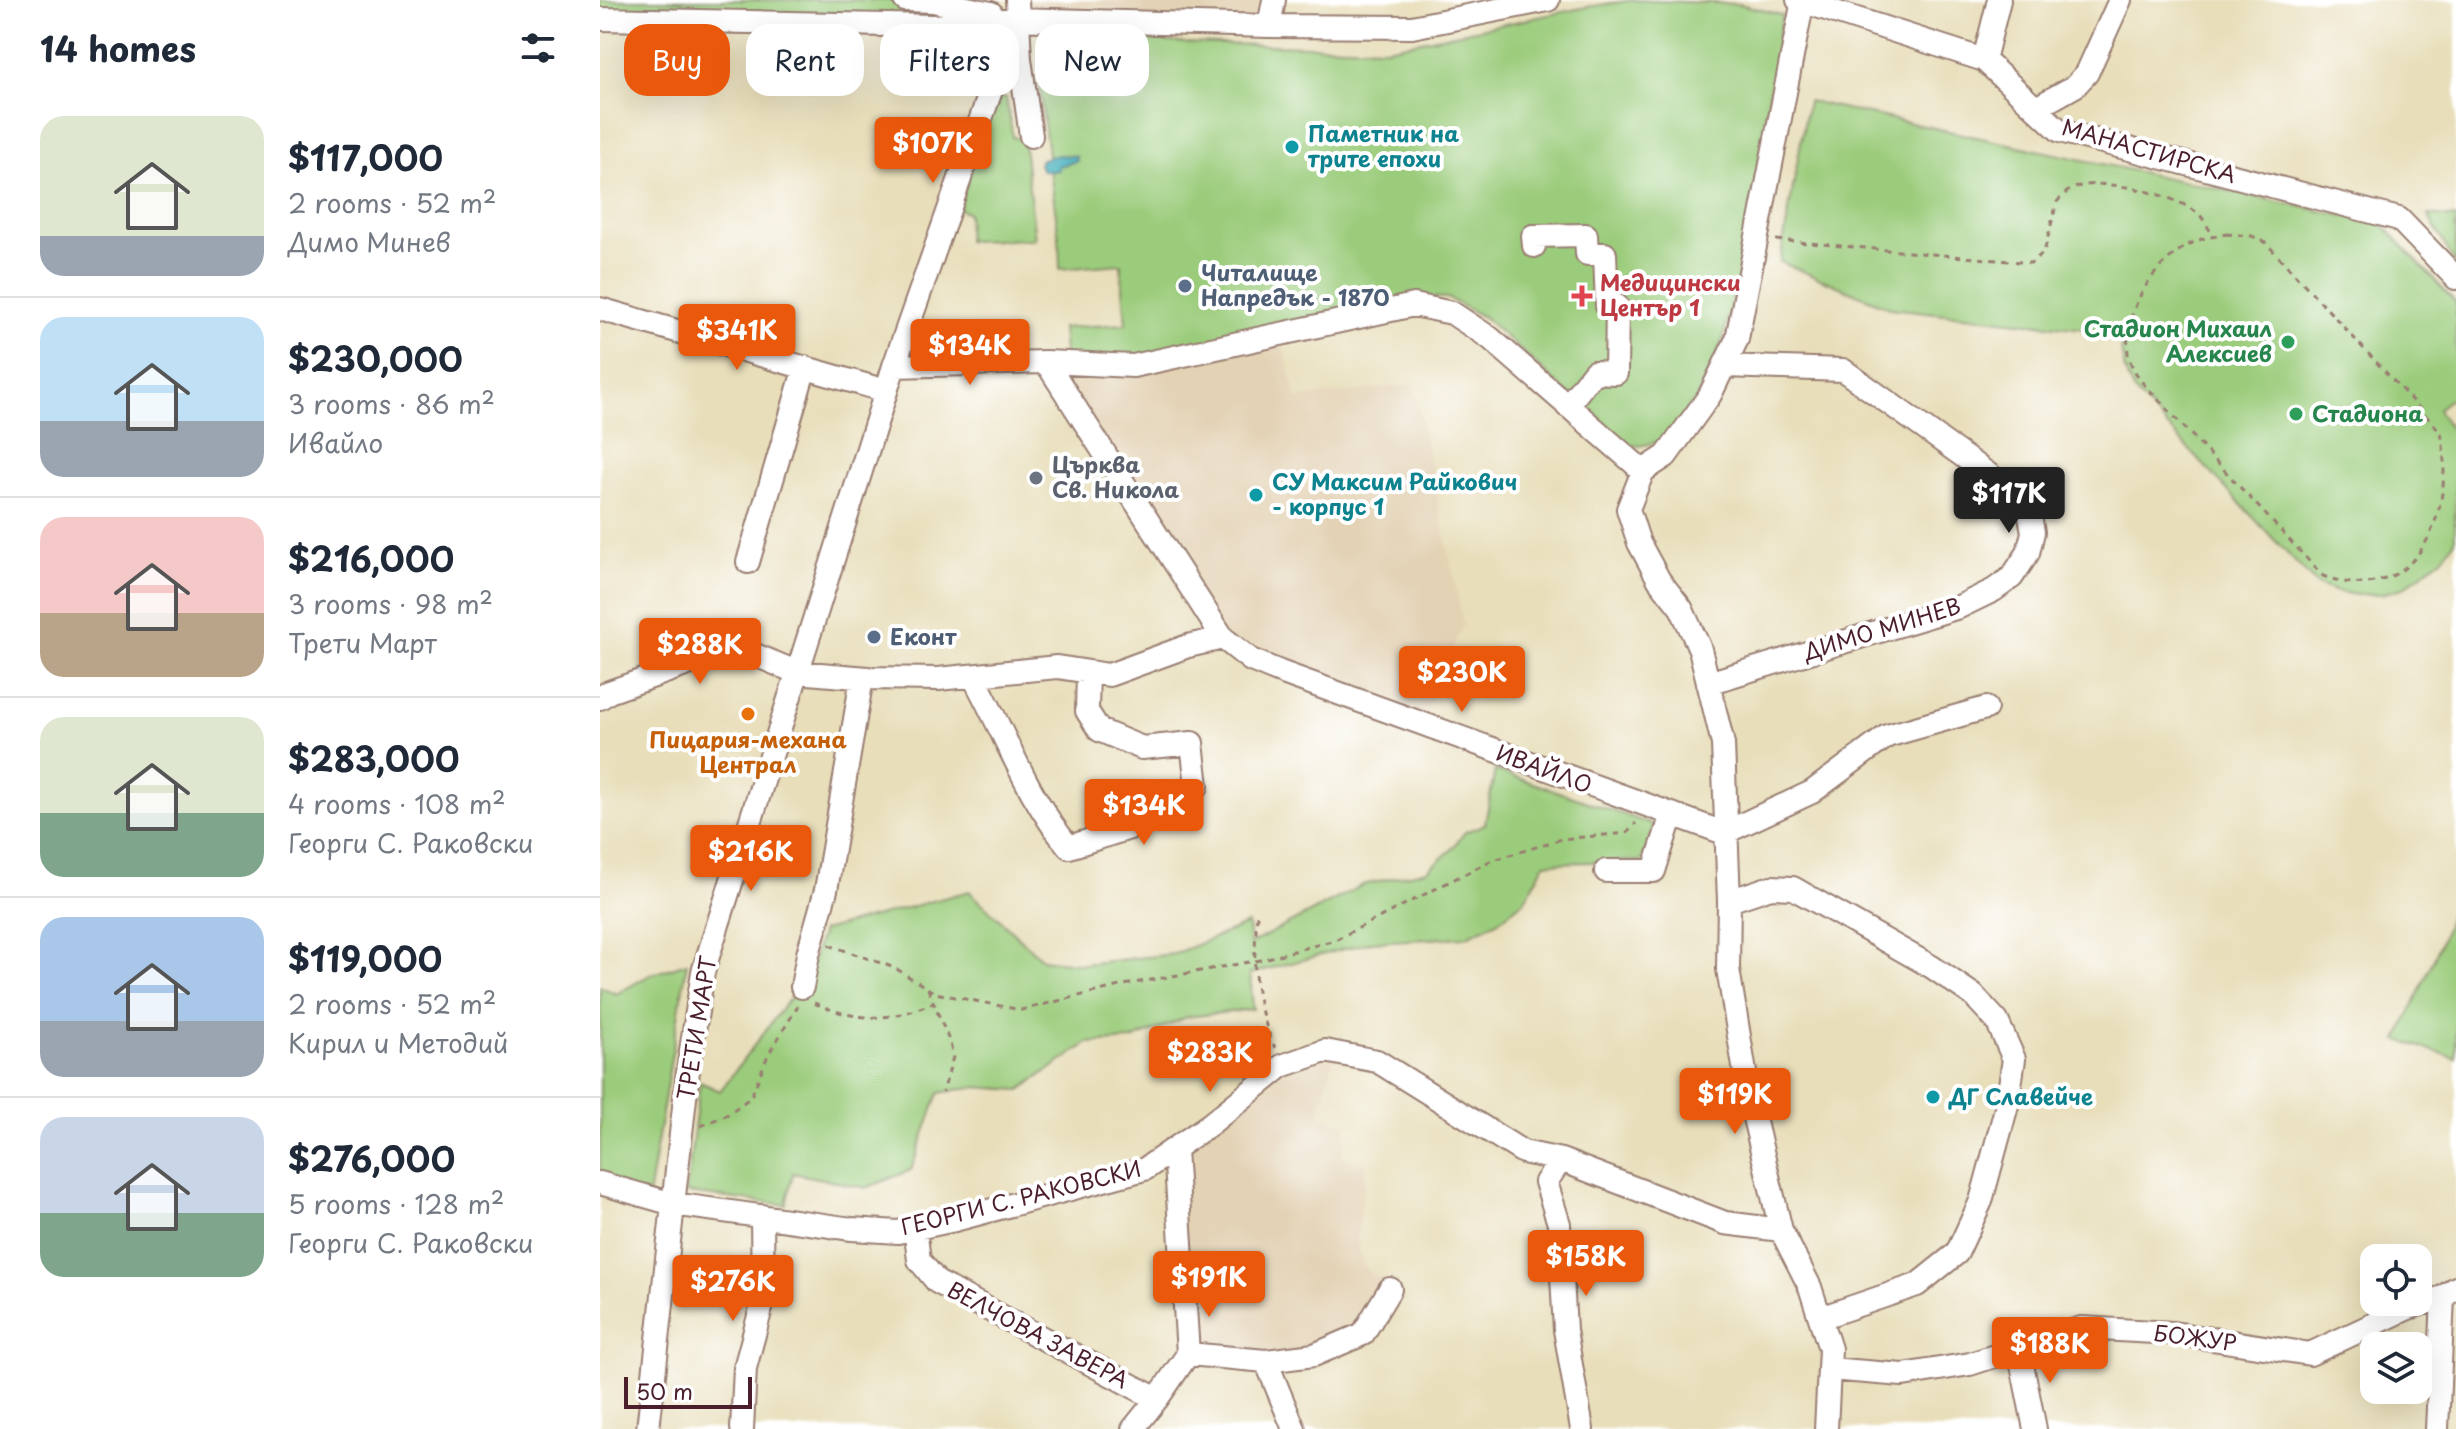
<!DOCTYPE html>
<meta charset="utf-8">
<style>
:root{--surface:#fff;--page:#f2f2f3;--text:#1f2937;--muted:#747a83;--line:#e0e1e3;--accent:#ea580c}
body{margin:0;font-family:"Playpen Sans",sans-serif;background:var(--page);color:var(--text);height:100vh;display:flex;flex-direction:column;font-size:30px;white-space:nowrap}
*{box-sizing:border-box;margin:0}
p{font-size:26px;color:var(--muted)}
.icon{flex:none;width:44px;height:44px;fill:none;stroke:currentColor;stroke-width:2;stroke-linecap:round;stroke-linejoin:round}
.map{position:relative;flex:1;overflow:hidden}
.side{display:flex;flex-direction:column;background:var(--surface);width:600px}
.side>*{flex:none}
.hud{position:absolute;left:24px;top:24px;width:760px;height:72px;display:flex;gap:16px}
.controls{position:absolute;left:1760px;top:1244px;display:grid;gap:16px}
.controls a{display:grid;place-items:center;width:72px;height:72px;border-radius:16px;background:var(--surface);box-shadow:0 8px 32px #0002;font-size:40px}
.scale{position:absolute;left:24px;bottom:20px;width:128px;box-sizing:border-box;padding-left:8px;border:4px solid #4a1f2b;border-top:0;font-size:22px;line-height:28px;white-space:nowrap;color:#4a1f2b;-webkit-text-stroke:6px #fff;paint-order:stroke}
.price{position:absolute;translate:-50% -68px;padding:0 18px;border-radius:8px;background:var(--accent);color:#fff;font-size:26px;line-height:52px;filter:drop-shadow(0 2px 4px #0008)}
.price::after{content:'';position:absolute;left:50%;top:48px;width:24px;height:18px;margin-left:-12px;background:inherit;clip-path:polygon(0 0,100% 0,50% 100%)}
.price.on{background:#222;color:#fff}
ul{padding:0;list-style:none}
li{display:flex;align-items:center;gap:24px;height:200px;padding:0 40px}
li+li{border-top:2px solid var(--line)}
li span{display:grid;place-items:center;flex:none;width:224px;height:160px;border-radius:24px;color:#555}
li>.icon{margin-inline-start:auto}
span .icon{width:96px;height:96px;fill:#fffc;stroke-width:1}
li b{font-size:34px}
h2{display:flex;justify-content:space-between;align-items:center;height:96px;padding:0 40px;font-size:34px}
.pill{padding:0 28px;border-radius:24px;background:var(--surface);box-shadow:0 8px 32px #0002;font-size:28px;line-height:72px}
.pill.on{background:var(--accent);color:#fff}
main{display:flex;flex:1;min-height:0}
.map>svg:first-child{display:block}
</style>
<main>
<section class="side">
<h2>14 homes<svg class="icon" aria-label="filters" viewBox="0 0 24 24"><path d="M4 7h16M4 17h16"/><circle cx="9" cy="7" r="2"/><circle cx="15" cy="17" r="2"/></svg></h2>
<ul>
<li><span style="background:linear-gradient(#dfe7d0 75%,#9aa5b1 0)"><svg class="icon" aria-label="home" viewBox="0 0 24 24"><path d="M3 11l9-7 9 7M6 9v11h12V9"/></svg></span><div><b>$117,000</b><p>2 rooms · 52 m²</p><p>Димо Минев</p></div></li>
<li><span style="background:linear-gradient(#bfe0f5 65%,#9aa5b1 0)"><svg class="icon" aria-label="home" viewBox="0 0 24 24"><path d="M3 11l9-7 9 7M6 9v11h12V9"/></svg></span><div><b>$230,000</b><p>3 rooms · 86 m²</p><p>Ивайло</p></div></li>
<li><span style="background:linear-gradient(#f6c9c9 60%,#b9a48a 0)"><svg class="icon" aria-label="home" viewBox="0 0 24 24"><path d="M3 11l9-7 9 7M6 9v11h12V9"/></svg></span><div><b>$216,000</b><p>3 rooms · 98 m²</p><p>Трети Март</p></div></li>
<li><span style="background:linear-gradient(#dfe7d0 60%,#7fa58c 0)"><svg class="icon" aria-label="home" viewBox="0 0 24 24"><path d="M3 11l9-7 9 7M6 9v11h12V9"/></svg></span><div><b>$283,000</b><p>4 rooms · 108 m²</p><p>Георги С. Раковски</p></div></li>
<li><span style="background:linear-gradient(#a9c7e8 65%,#9aa5b1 0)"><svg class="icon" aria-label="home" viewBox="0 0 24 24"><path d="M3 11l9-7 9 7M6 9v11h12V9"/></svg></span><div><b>$119,000</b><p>2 rooms · 52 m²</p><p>Кирил и Методий</p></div></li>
<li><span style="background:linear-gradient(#c9d6e8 60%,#7fa58c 0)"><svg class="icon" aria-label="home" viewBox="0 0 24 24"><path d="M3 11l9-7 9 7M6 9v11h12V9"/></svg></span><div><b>$276,000</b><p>5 rooms · 128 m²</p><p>Георги С. Раковски</p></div></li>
</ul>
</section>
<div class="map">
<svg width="1856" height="1429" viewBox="0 0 1856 1429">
<rect width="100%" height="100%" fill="#fff"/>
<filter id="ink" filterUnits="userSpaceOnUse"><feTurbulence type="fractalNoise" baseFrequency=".0125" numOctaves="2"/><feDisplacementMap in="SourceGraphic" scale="16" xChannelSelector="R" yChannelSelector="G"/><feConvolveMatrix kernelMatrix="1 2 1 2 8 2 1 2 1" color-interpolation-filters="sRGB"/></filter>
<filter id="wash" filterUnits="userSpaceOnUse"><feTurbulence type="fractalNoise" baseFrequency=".006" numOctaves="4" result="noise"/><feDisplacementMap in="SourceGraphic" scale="32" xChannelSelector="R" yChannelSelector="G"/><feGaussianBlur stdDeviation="1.8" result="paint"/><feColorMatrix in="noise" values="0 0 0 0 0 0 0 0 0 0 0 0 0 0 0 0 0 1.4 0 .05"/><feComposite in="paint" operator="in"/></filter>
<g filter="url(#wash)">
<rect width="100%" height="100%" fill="#e8deba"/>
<path fill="#e3d2b4" d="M417,0h257l-5,26 -253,-7z
M680,334l17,64 117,-14 49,240 -42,100 -198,-86 -174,-276z
M734,1057l-15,57 27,11 -3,31 24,8 -10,77 7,23 7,11 15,3 4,11 -27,45 -49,21 -126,-1 -13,-205 107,-83z"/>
<path fill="#9bcc7b" stroke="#727653" stroke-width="2" d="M0,0h305l111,19h-416z
M1033,0l107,4 42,11 -39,243 -21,84 -25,55 -24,34 -14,11 -20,4 -15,-2 -139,-126 -38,-20 -30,-1 -284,69 -68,-3 -3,-35 64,-4 -5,-60 -61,5 -1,-30 -20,-155 56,-4 -3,-46 90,9 205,5 200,-41z
M394,97l12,1 7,40 10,-1 12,102 -68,2 1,-28 -10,-4z
M1208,101l574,123 74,79v91l-18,15 18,29 -1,103 -13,17 -39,30 -22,6 -25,1 -22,-4 -18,-7 -183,-194c-10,-19 -13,-36 -12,-57l-231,-25 -110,-46z
M1828,215l28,3v45l-3,-3z
M895,770l159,55 -12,36 -97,2 -21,38 -27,21 -32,15 -95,5 -120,32 3,35 -66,8 -55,23 -44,3 -68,47 -46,-3 -35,6 -28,77 -45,18 -73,-15 -7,32 -100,-12 14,-111 20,9 66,-88 19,-19 17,-53 147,-40 73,68 41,5 91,-10 74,-30 2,20 113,-59 64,-15 23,-19 15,-19 20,-8z
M1856,899v159l-58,-18 41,-93z
M87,963l-39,234 -48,-14v-197l16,8 34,-19z"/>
<path fill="#3babb8" stroke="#426572" stroke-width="2" d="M458,155l18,1 1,5 -18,5v4c-8,1 -17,5 -20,-6l2,-5z"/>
</g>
<g filter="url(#ink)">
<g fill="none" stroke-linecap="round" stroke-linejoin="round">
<defs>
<path id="minor" d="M305,0l28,1 58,12
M417,0l3,59 11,77
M1198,0l186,60 76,71 339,88 57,59
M1203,0l-66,339 -27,56 -44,61 -23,15 -15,38 11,34 20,37 22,28 19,41 23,95 6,157 -1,68 21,128 32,133 29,57 20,62 -4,80
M0,19l335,7 81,-7 253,7 143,1 136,-27
M669,26l5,-26
M1384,60l15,-60
M1436,108l39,-22 12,-13 33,-73
M934,246l-1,-10 53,-1 1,19h18l2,52h10l-1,67 -22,-1 -27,34
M0,309l286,82
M446,362l177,276 28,22 29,12 444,161 88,-41 75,-56 99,-28
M294,366l152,-4 87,4 281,-61 38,8 38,25 153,133
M148,562l57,-195
M373,676c32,57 54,121 96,171l67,-21 33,-15 28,-25 -5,-43 -50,5 -43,-18 -12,-19 1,-39
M1108,683l251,-76 35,-17 18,-13 16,-24 5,-21 -4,-21 -27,-27 -159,-114 -119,-4
M0,698l9,-6 127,-45 60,25 72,6 70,1 119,-12 52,8 79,-29 35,-8
M1006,871h48l18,-57
M1129,901l42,-14 22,1 139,79 41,28 24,26 17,38 -7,46 -26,96 -24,52 -40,32 -97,33
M202,987l6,-33 18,-64 36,-212
M575,1149l13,205 78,7 28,68
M961,1160l-15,22 13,42 6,106 17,99
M0,1183l73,21 179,25 46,3 57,-12 190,-51 64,-44 73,-59 43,-15 52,10 146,91 38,8 164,63 56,7
M315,1228l4,32 18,22 220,117 -24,30
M1419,1350l16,79
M666,1361l48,-6 49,-21 27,-45
M1229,1369l74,6 67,-11 111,-36 92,5 137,21 96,-45 37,-12 13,-9
M557,1399l31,-45
M48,1429l40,-358 15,-99 191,-606 122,-347
M142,1429l3,-61 18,-67 -1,-85
M1837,1429l6,-132"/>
</defs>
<use href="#minor" stroke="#997e72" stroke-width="26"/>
<path stroke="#997e72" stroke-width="3" stroke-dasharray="6 6" stroke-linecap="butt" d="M1626,234l26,2 14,7 175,189c15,83 -26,179 -118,144l-182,-195c-6,-9 -11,-17 -13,-28 -5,-45 30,-99 74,-114 7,-2 16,-3 24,-5z
M1176,240l255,23 13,-11 13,-50c4,-5 9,-10 15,-13 27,-14 106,6 128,26 5,6 9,15 14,22
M657,915c-4,58 -5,79 18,133
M229,945l66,23 40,25 86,17 103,-25 136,-25 75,-20 155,-79 72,-22 65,-6 9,-10
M328,989l22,54 3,14 -10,35
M214,1003c45,19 73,19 119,0
M101,1126l27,-12 23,-17 17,-42 30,-49"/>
<use href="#minor" stroke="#fff" stroke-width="22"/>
</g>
</g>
<g fill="#0f9aa8" stroke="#fff" stroke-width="3">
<circle cx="692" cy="147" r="8"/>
<circle cx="656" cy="495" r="8"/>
<circle cx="1333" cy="1097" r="8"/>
</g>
<g fill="#5c6f8a" stroke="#fff" stroke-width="3">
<circle cx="585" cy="286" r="8"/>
<circle cx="274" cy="637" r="8"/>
</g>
<path fill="#e0444e" stroke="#fff" stroke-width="3" d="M978 284h8v8h8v8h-8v8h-8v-8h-8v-8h8z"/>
<g fill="#2e9e5b" stroke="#fff" stroke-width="3">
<circle cx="1688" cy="342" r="8"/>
<circle cx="1696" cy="414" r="8"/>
</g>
<circle fill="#6b7280" stroke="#fff" stroke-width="3" cx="436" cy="478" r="8"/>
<circle fill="#e8710a" stroke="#fff" stroke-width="3" cx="148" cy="714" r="8"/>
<g text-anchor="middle" stroke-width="8" stroke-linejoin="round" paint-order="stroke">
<g font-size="22" font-weight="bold" fill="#0d838f" stroke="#fff" text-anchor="start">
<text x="708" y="142">Паметник на<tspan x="708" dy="25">трите епохи</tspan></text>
<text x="672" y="490">СУ Максим Райкович<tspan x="672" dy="25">- корпус 1</tspan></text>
<text x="1349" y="1105">ДГ Славейче</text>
</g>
<g font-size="22" fill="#4a1f2b" stroke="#fff">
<text transform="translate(1549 151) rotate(16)" y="8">МАНАСТИРСКА</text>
<text transform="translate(1282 629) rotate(-17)" y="8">ДИМО МИНЕВ</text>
<text transform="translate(944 769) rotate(20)" y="8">ИВАЙЛО</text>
<text transform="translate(97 1028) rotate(-81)" y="8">ТРЕТИ МАРТ</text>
<text transform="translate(421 1198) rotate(-14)" y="8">ГЕОРГИ С. РАКОВСКИ</text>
<text transform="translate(438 1335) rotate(28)" y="8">ВЕЛЧОВА ЗАВЕРА</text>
<text transform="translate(1595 1338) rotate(7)" y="8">БОЖУР</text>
</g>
<g font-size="22" font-weight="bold" fill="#4e5e75" stroke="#fff" text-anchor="start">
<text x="601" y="281">Читалище<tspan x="601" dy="25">Напредък - 1870</tspan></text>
<text x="290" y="645">Еконт</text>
</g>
<g font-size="22" font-weight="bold" fill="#be3a42" stroke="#fff" text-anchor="start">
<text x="1000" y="291">Медицински<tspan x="1000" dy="25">Център 1</tspan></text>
</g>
<g font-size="22" font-weight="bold" fill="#27864d" stroke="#fff" text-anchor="end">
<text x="1672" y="337">Стадион Михаил<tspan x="1672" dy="25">Алексиев</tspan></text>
<text x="1712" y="422" text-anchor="start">Стадиона</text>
</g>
<g font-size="22" font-weight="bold" fill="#5b616d" stroke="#fff" text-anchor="start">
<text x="452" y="473">Църква<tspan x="452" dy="25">Св. Никола</tspan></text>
</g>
<g font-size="22" font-weight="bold" fill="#c56008" stroke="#fff">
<text x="148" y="748">Пицария-механа<tspan x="148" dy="25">Централ</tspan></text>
</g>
</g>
</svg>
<div class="controls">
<a><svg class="icon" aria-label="locate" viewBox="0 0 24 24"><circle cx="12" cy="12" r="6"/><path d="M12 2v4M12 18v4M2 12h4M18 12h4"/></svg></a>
<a><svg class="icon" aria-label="layers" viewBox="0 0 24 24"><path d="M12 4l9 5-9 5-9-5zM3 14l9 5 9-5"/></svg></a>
</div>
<div class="scale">50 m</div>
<b class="price" style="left:333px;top:185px">$107K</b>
<b class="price" style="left:137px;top:372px">$341K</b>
<b class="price" style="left:370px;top:387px">$134K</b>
<b class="price on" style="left:1409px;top:535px">$117K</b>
<b class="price" style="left:100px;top:686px">$288K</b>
<b class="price" style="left:862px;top:714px">$230K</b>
<b class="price" style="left:544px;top:847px">$134K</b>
<b class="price" style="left:151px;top:893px">$216K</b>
<b class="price" style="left:610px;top:1094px">$283K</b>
<b class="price" style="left:1135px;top:1136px">$119K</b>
<b class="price" style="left:986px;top:1298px">$158K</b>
<b class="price" style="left:609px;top:1319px">$191K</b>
<b class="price" style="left:133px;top:1323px">$276K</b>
<b class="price" style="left:1450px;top:1385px">$188K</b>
<div class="hud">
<a class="pill on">Buy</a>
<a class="pill">Rent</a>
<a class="pill">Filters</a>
<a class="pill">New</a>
</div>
</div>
</main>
